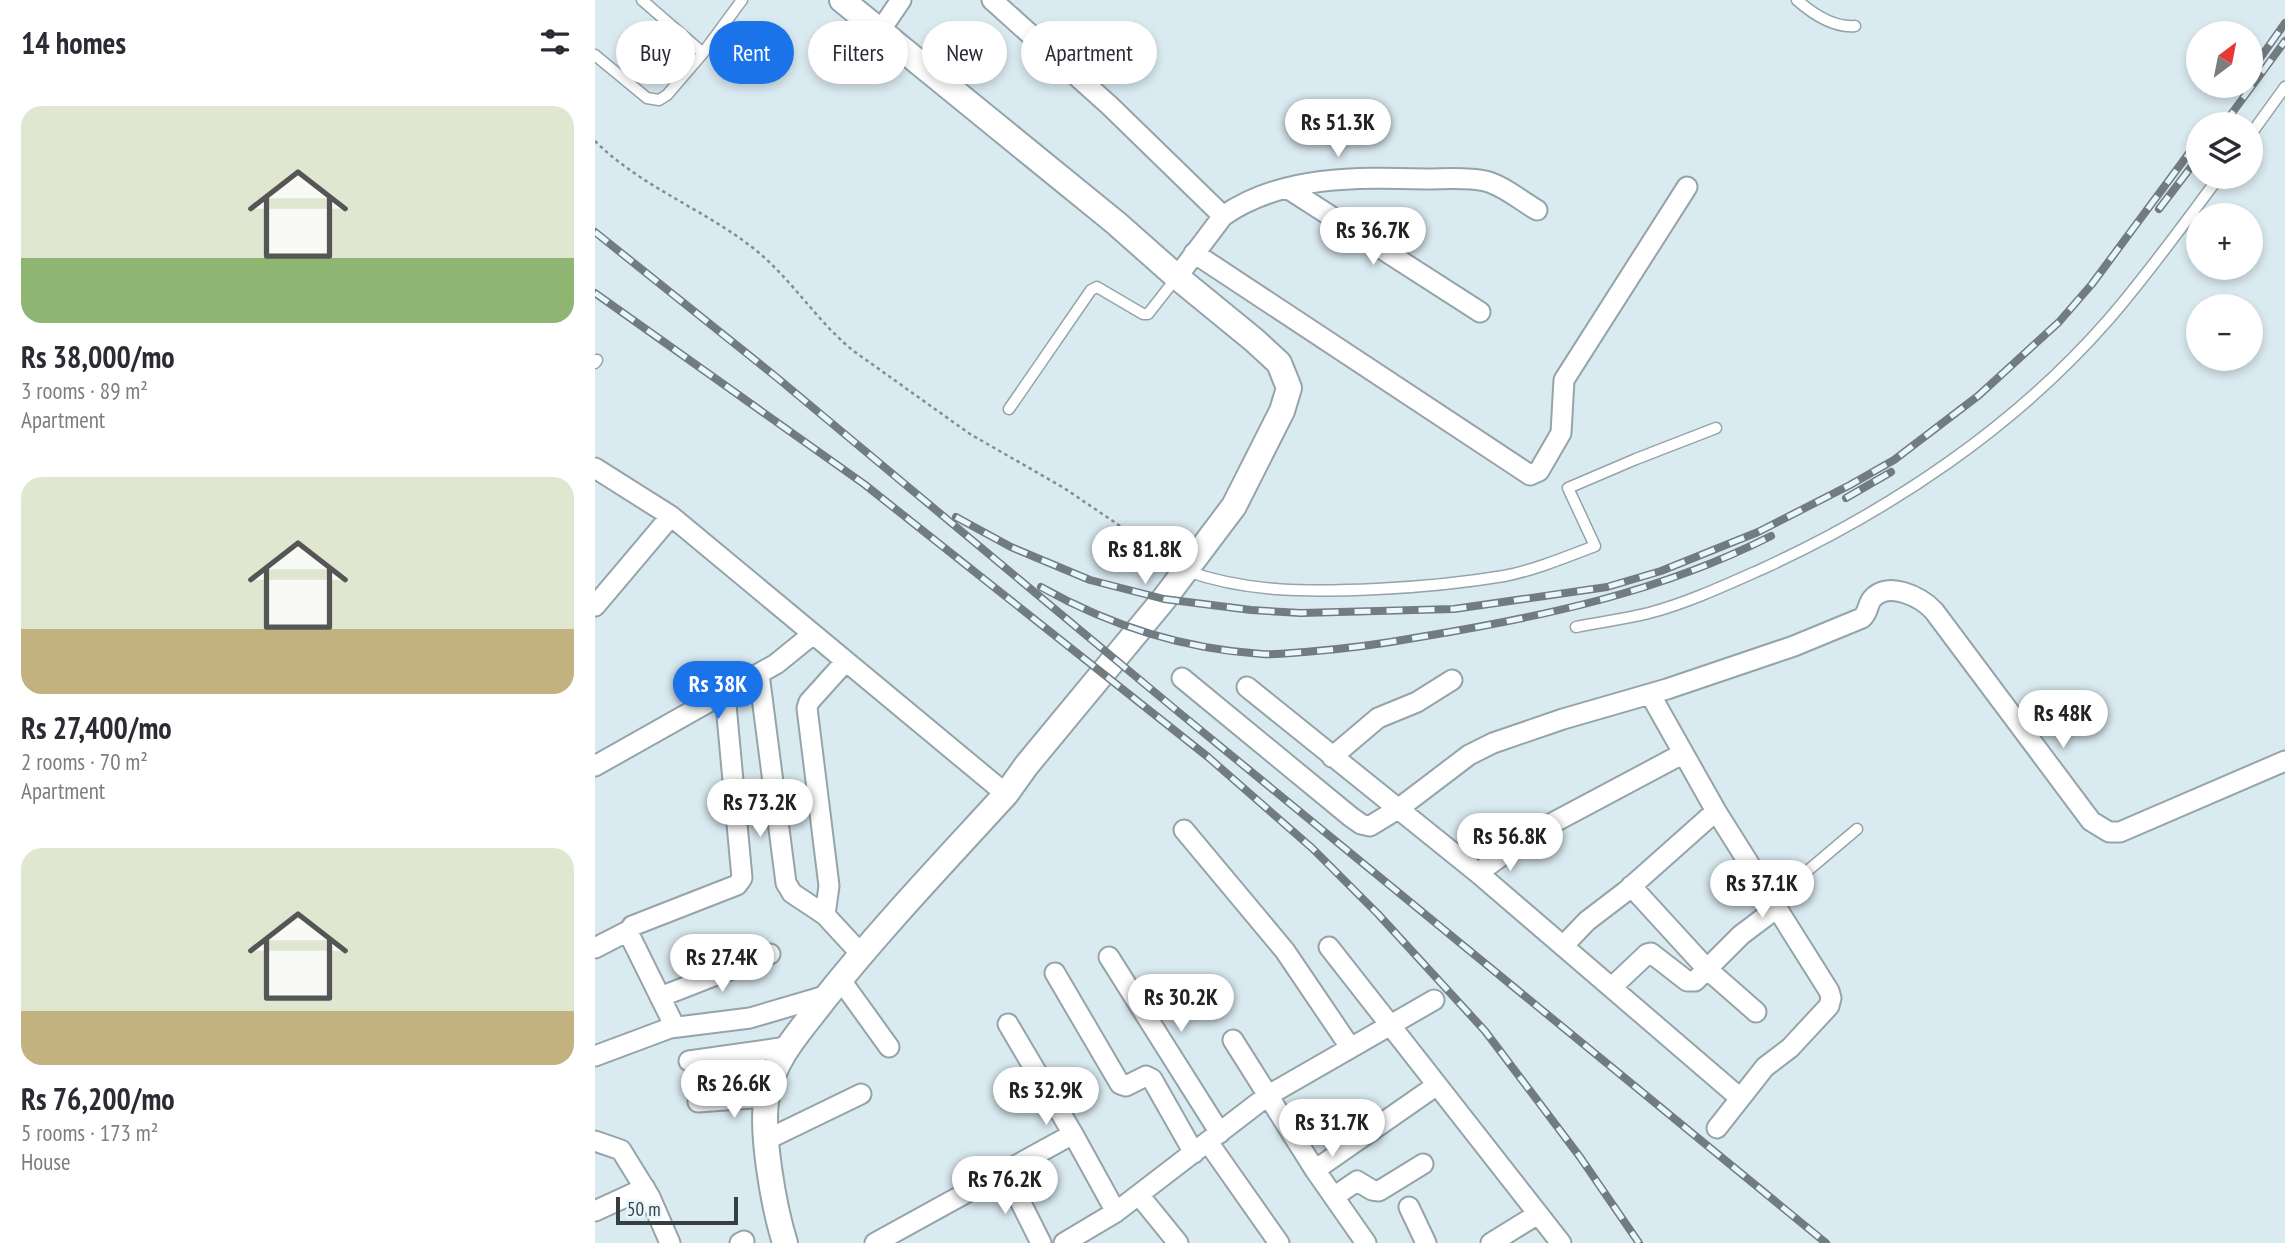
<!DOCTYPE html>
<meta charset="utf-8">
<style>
:root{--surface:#fff;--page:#f2f2f3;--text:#2b2b33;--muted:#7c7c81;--accent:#1a73e8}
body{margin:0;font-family:"PT Sans Narrow",sans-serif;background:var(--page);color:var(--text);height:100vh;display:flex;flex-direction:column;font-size:26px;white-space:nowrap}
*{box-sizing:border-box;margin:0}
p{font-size:23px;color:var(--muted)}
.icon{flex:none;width:38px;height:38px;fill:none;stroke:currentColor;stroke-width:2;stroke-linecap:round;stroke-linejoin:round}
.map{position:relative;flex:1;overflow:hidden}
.panel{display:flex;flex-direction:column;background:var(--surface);width:595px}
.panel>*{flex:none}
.guide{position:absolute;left:21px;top:21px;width:665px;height:63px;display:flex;gap:14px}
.needle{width:46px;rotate:32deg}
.buttons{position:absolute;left:1591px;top:21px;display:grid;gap:14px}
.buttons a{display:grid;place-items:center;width:77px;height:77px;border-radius:50%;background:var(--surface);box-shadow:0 4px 10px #0003;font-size:35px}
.scale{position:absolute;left:21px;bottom:18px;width:122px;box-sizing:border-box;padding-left:7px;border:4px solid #373e40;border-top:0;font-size:19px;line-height:24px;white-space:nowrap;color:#373e40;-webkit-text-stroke:5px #e8f7fe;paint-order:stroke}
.price{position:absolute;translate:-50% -60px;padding:0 16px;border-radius:24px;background:#fff;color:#222;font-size:23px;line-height:46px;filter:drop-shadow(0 2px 4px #0008)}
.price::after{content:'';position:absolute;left:50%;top:42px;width:21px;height:16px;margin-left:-10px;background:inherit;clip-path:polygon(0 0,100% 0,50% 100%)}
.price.on{background:var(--accent);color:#fff}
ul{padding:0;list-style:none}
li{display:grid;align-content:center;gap:14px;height:371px;padding:0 21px}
li span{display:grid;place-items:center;height:217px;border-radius:21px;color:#555}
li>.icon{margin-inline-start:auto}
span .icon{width:126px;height:126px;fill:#fffc;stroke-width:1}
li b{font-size:30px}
h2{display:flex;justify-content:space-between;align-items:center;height:84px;padding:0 21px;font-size:30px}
.pill{padding:0 24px;border-radius:32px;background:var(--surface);box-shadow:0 4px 10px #0003;font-size:24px;line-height:63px}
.pill.on{background:var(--accent);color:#fff}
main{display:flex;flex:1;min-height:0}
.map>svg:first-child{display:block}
</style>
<main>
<section class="panel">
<h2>14 homes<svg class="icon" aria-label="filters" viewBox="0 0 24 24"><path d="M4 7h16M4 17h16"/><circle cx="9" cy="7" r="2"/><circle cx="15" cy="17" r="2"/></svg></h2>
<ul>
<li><span style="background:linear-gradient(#dfe7d0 70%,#8fb573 0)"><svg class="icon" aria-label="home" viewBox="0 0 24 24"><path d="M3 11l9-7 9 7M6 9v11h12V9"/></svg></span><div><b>Rs 38,000/mo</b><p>3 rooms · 89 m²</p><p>Apartment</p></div></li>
<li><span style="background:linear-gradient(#dfe7d0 70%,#c2b280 0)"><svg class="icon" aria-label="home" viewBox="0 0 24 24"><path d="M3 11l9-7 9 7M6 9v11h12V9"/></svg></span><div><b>Rs 27,400/mo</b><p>2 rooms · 70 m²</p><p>Apartment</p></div></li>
<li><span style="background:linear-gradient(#dfe7d0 75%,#c2b280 0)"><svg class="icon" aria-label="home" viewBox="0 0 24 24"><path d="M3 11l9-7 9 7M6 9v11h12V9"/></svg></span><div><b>Rs 76,200/mo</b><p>5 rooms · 173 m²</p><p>House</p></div></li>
</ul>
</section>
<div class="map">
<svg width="1690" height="1243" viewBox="0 0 1690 1243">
<rect width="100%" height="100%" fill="#daeaf1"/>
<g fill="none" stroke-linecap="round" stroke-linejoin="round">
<defs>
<path id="service" d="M47,0l61,53
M1202,0c16,14 36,28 58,26
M0,55l52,43 12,2 8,-5 36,-42 39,-53
M1656,134l34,-47
M0,363l2,-3
M414,409l82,-119 6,-3 46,27h5l29,-37
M592,571c61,22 126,21 190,18 42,-2 85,-6 127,-13 31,-6 62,-19 91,-30l-27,-58 68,-29 80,-31
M981,627c24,-5 49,-8 73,-14 38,-10 77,-28 113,-44 129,-59 253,-142 347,-250 39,-45 74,-94 110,-142
M1178,900l84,-71"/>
<path id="minor" d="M397,0l118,106 113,110
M285,31l21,-31
M692,188l193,124
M599,253l336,222 9,-4 22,-38 3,-53 123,-193
M582,277l46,-61c59,-41 135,-39 203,-37 19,0 41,-2 59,2 18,4 36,20 52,29
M0,468l76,48 335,278
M0,606l76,-90
M164,674l27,209 6,10 33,22 36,39
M587,678l169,139 10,7 9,2 28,-17 71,-54 24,-12 70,-24 104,-30 127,-43 68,-28c7,-6 5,-13 10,-19 16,-19 49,-2 62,12l157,210 18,11h11l165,-71
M652,687l231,186 262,225
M1055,694l66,117 113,180 2,7 -2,8 -39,42 -25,19 -48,61
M737,757l46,-39 39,-16 35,-22
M0,766l181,-102 37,-30
M589,830l101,121 65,96
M883,873l52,-38 152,-81
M1036,886l76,83 49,43
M230,915l4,-29 -22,-178 2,-6 36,-40
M969,945l23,-24 38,-29 91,-81
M734,947l232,296
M0,948l35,-18
M514,957l111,176
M460,973l65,111 6,2 20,-10 6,3 42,74
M245,979l49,68
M1017,987l35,-33 4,-1 36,28h8l46,-46 37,-28
M65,997l110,-43
M413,1024l65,110 43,78
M80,1027l-46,-93 3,-8 105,-41 5,-7 -17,-184
M638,1040l82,130 51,73
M0,1056l75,-28 80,-10 78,-23
M94,1061l98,-14
M103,1102l69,-5
M171,1140l95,-46
M0,1141l26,9 29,47 20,46
M613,1142l71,101
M720,1170l122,-85
M410,1171l36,72
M544,1195l39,48
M740,1196l22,-15 15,9 7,1 44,-27
M814,1207l17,36
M0,1211l50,-23
M145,1243l4,-2
M280,1243l198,-109
M469,1243l52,-31 151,-116 167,-96
M896,1243l47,-29"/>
<path id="tertiary" d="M190,1243c-11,-35 -25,-112 -18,-147 7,-38 33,-65 56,-95 57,-72 121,-139 183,-207l20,-28 138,-167 70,-93 48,-95 7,-23 -10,-25 -25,-23 -77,-63 -61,-54 -274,-223"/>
</defs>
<use href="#service" stroke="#95a4aa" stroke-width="13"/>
<use href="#minor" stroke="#95a4aa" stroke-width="23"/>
<use href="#tertiary" stroke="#95a4aa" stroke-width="28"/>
<path stroke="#838e92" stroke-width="2.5" stroke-dasharray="3.5 3.5" stroke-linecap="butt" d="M0,141c47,47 112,69 163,111 36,30 60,71 97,100l115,82 94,54 105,71"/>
<use href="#service" stroke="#fff" stroke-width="10"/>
<use href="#minor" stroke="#fff" stroke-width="19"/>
<use href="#tertiary" stroke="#fff" stroke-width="24"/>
<defs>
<path id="rail" d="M1656,71l34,-48
M1629,124l61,-83
M1564,209l39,-51
M0,232l180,144 401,334 650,533
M0,293l269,191 344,273 104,91 66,66 107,117 95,126 59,86
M1251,498l45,-26
M361,517l55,30 79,33 74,19 87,11 50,3 153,-4 153,-22 54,-16 97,-39 92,-47 44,-25 84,-64 81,-74 33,-38 106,-143
M446,587c68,38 143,62 221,67 14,1 29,-1 43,-2 39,-3 77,-8 115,-15 121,-20 241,-45 351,-101"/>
</defs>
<use href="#rail" stroke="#727c80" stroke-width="8"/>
<use href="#rail" stroke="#e8f7fe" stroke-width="5" stroke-dasharray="16" stroke-linecap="butt"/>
</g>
</svg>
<div class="buttons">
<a><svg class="needle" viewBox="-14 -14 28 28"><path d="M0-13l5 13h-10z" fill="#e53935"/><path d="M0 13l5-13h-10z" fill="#7c7c81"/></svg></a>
<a><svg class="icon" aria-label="layers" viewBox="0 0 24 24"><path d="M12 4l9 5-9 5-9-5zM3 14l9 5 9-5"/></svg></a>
<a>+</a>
<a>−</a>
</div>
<div class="scale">50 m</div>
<b class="price" style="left:743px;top:159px">Rs 51.3K</b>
<b class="price" style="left:778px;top:267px">Rs 36.7K</b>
<b class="price" style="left:550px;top:586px">Rs 81.8K</b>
<b class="price on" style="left:123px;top:721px">Rs 38K</b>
<b class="price" style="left:1468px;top:750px">Rs 48K</b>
<b class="price" style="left:165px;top:839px">Rs 73.2K</b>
<b class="price" style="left:915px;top:873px">Rs 56.8K</b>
<b class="price" style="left:1167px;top:920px">Rs 37.1K</b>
<b class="price" style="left:127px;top:994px">Rs 27.4K</b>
<b class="price" style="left:586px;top:1034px">Rs 30.2K</b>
<b class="price" style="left:139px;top:1120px">Rs 26.6K</b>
<b class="price" style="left:451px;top:1127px">Rs 32.9K</b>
<b class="price" style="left:737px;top:1159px">Rs 31.7K</b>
<b class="price" style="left:410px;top:1216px">Rs 76.2K</b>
<div class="guide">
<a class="pill">Buy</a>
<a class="pill on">Rent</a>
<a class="pill">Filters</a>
<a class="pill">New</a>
<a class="pill">Apartment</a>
</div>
</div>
</main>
